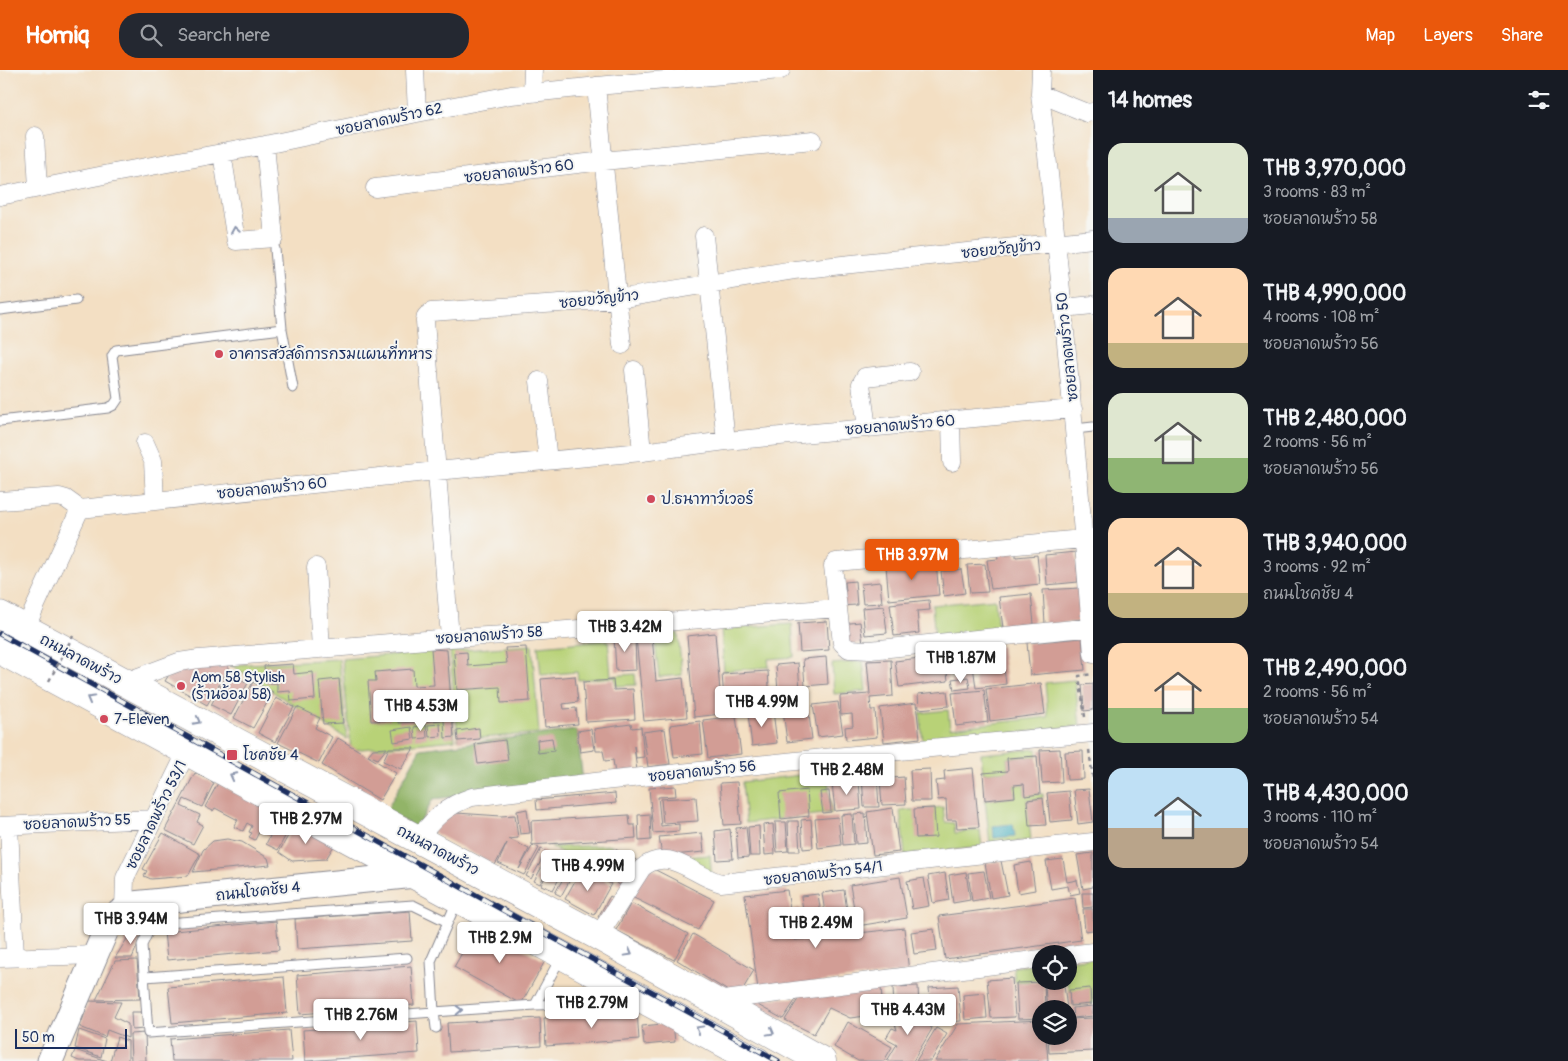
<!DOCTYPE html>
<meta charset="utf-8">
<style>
:root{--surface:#171b24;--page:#242831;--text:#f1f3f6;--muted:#9ea1a6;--accent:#ea580c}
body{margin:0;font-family:Pangolin,"Playpen Sans Thai",sans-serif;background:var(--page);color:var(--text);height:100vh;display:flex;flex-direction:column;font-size:19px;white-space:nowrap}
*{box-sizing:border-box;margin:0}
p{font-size:16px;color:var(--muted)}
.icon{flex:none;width:28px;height:28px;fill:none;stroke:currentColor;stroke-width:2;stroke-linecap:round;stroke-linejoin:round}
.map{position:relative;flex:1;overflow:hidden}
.sheet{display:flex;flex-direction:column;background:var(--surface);width:475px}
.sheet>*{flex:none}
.fabs{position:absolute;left:1032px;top:875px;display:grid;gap:10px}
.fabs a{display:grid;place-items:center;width:45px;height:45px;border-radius:50%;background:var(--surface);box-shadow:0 2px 12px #0003;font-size:25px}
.scale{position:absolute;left:15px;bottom:12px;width:112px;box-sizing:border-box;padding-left:5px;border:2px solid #1b2f5e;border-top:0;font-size:14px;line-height:18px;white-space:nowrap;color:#1b2f5e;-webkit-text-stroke:4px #f6f6f2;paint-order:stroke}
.price{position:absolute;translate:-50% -42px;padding:0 11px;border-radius:5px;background:#fff;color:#222;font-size:16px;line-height:32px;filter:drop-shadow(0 1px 2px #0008)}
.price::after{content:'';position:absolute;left:50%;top:30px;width:15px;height:11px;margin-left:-8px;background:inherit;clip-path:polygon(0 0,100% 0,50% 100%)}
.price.current{background:var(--accent);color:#fff}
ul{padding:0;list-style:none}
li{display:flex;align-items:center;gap:15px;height:125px;padding:0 15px}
li span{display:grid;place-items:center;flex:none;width:140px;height:100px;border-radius:15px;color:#555}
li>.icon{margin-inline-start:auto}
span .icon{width:60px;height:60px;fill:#fffc;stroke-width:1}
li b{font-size:21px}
h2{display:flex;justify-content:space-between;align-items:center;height:60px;padding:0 15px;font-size:21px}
header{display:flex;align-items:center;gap:30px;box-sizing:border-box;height:70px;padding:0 25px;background:var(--accent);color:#fff}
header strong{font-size:24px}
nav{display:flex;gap:28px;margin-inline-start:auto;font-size:18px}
.search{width:350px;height:45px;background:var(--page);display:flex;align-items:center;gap:12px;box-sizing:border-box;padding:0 18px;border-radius:20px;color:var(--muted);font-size:19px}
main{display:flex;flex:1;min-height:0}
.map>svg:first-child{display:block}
</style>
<header>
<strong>Homiq</strong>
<div class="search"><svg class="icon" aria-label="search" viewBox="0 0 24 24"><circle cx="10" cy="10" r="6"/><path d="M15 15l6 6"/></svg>Search here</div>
<nav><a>Map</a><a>Layers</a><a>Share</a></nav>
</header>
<main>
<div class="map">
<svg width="1093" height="991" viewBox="0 0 1093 991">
<rect width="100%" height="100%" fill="#f6f6f2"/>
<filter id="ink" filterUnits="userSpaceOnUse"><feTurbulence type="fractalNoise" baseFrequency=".02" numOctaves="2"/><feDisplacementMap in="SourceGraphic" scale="10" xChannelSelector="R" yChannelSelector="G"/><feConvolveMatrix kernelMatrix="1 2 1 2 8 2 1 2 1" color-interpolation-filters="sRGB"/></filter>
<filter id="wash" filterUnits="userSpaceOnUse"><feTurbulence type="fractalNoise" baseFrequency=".0096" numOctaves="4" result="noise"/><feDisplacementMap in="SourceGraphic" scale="20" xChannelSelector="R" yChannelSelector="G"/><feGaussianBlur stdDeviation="1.12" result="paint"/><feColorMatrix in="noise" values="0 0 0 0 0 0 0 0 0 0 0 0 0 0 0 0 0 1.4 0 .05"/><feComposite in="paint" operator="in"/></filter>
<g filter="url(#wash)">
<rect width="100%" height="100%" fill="#f3dfc3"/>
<path fill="#b8d277" stroke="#6a806a" d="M995,529l3,32 -63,7 -3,-33z
M792,554l2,33 -26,2 1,8 -45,4 -3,-42z
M678,563l4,42 -23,2 -5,-42z
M608,570l3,36 24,-2 1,11 -20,1 -1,-9 -37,3 -1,-8 -36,3 -3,-29z
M532,575l7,88 -81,7 -8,-89z
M447,580l8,90 -104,10 -9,-91z
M968,583l2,22 -19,2 -3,-22z
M339,589l8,80 -116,-74z
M863,591l3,30 -32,3 -2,-30z
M1075,610l5,46 -157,17 -3,-30 28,-3 2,18 98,-11 -3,-34z
M1037,679v7l-30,2 1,13 -25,2 -2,-19z
M827,702l5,41 -86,10 -4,-41z
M1024,714l1,11 18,-1v4l-16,2 4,40 -41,4 -5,-44 30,-3 -1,-12z
M943,737l2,15 9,1 1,10 25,-3 2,17 -77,8 -5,-44z
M612,775l-15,27 -46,-25z
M710,785l2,26 -40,-23z
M1093,888v46l-22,2 -3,-23 -21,2 -1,-4h23v-20z
M1041,894v16l-26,2 -2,-15z"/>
<path fill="#92b468" stroke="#567263" d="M577,660l6,52 -150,17 -16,29 -31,-17 34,-62z"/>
<path fill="#3ba9ba" stroke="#2b6c8c" d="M1013,754l2,12 -21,2 -1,-12z"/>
<g id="blocks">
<path fill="#d29d95" d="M1016,482v5l21,-2 3,29 -49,5 -4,-29 11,-1 -1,-5z
M1076,482l2,30 -31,3 -2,-30z
M936,492l3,33 -50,5 -3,-34z
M985,494l3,28 -18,1 -3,-28z
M961,499l4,24 -21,3 -3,-25z
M855,511l2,24 -20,1 -1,-14 10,-1 -1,-9z
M880,512l2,21 -19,1 -2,-20z
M1080,518l2,34 -37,2 -2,-34z
M1031,524l3,30 -31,4 -4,-31z
M929,530l1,10 -13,1 2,22 -25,3 -4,-32z
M884,536l3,27 -22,2 -3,-27z
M827,551l2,29 -29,2 -2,-29z
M860,552l3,21 -19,2 -3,-21z
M715,563l7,81 -28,3 -7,-81z
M635,565l1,35 -20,1 -2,-35z
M652,566l4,45 27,-3 4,39 -43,4 -8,-84z
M1082,568l3,32 -55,5 -3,-32z
M1001,576l5,38 -30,4 -5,-38z
M526,577l4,54 -29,2 -1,-16 -43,3 -3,-37 13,-1 1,14 39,-3 -2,-15z
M431,579l16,1 7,87 -9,1 -1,-18 -45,3 -1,-16h-9l1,13 -19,1 -3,-40h8l-1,-9 38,-3 1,17 20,-1z
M945,585l3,26 -49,6 -4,-26z
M826,587l2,27 -23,2 -2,-27z
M891,590l2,36 -23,2 1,12h4l2,27 -31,3 -1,-13 8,-1 -1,-12 -11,1 -1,-19 30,-2 -3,-33z
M798,593l2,27 -22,2 -2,-27z
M228,594v6l-21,35 -42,-24 7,-11z
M293,594l1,10 19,-2 2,27 -24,2 -1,-10 -13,1v-9h-11l-2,-17z
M768,601l2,31 -32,2v7l-13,1 -3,-38z
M228,603l20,10 -17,32 -20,-10z
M575,606l3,26 -15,2 1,5 12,-1 2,16 -33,3 -4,-48z
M968,607l2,11 -16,2 -2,-11z
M339,609l4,44 -20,1 -4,-43z
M613,610l1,10 19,-1 2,30 -49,3 -3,-40z
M253,612l20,10 -20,36 -19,-10z
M1041,613l4,31 -55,7 -4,-32z
M1093,614v26l-9,1 -2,-26z
M984,620l4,32 -32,4 -4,-33z
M947,621l2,15 -30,3 -1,-15z
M276,628l18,9 -19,35 -17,-9z
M838,632l5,32 -25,3 -5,-32z
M916,633l4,35 -36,4 -4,-34z
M297,637l23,11 -5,10 17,9 -13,26 -41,-20z
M808,637l4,32 -25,3 -4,-32z
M773,641l4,32 -25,3 -4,-32z
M736,646l5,38 -33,4 -5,-38z
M700,651l3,33 -29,3 -4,-32z
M440,654l1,12 -12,1 -1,-12z
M631,654l1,4 9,-1 3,30 -8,1 -2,-12 3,25 -22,3 -2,-14 -8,1 -2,-10h-7l-2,-22z
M426,655l1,13 -12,1 -1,-12z
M411,657l2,12 -19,3 -2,-12z
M479,658l1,11 -22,2 -1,-10z
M591,659l3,21 -14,2 -3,-21z
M665,659l5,35 -22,3 -5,-35z
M338,668l58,35 -16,27 -58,-35z
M552,668l2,13 -16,2 -1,-13z
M505,670l3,20 -30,4 -3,-20z
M387,678l-9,11 -10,-4 5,-6z
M389,678h25l-13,21 -18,-8z
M1060,679l2,33 -20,1 -2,-33z
M1083,681l1,28 -17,1 -2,-28z
M1037,686l3,38 -15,2 -1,-12 -10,1 1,12 -30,3 -2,-27 25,-2 -1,-13z
M973,698l6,59 -22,1 -1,-8h-9l-1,-21 -8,1 -2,-19 9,-1 -1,-9z
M930,699l1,32h-19l-2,-31z
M195,703l19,10 -12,24 -18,-8 -3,7 19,9 -3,7 6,3 -10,19 -28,-14z
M877,706l2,31h-15l-2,-30z
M904,707l2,27 -24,1 -2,-26z
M859,710l2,29 -26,2 -3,-28z
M737,712l4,42 -17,1 -4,-42z
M218,713l74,40 -14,27 -12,-6 4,-8 -10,-6 -5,10 -6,-3 3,-4 -3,-1 3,-6 -5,-3 -4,8 -9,-4 4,-7 -23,-12 -2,3 -8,-4z
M675,716l1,10 -18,1 3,29 18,-2v7l-26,2 -4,-45z
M1089,719l4,33 -15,2 -4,-34z
M807,720l2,26 -28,3 -2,-26z
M829,721l2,21 -8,1 -3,-21z
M1069,721l3,29 -22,2 -3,-29z
M615,723l1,10 -79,7 -1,-10z
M696,727l2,24 -35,2 -2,-24z
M1043,728l3,27 -17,1 -2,-26z
M893,738l6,44 -26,3 -6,-43z
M934,738l2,29 -20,1 -2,-29z
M527,739l3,24 -10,1 -3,-23z
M442,742l59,4 14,-1 3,23 -9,1 20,10 -10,20 14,-24 6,3 -15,27 -26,-12 9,-20 -12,22 -62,-33z
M865,743l2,30 -11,1 -2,-30z
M650,744l1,26 -12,1 -1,-26z
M852,744l2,30 -11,1 -2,-30z
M629,745l1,10h5l1,13 -104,7 -1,-24z
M838,747l3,28 -23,3 -3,-29z
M811,749l2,29 -10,1 -2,-29z
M788,751h10l2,30h-11z
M296,752l39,22 -9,15 -34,2 -13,-9z
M775,752h11l2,29 -11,1z
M773,754l2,30 -10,1 -2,-30z
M759,756l1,30h-10l-2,-29z
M746,757l3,30 -11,1 -2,-30z
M730,759l3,30 -16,1 -2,-29z
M163,763l37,21 -12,22 -37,3 -7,-3 3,-5 -4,-2z
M702,763l2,19 -42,4 -3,-19z
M227,769l15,3 26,16 2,7 -77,7 10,-22 10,-9z
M541,779l5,3 -15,27 -5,-3z
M615,779l12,7 -14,25 -11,-6z
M1093,783v34l-10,2 -6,-34z
M549,784l5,3 -14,27 -6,-3z
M630,787l8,4 -14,26 -8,-4z
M556,788l11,6 -14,26 -12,-5z
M1063,789l4,23 10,-2 3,13 -10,2 -2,-9 -17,3 -5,-28z
M1001,791l7,34 -17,3 -6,-35z
M1031,792l4,28 -17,3 -4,-28z
M646,795l68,35 -16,30 -68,-34z
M570,796l6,3 -15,27 -6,-3z
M582,798l29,16 -17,31 -29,-16z
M984,801l5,27 -17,3 -4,-28z
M966,802l4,28 -17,3 -4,-28z
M945,803l4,27 -16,3 -5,-27z
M900,807l7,41 -50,8 -7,-41z
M924,808l5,28 -17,3 -5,-28z
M787,820l8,50 109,-12 5,44 -151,17 -13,-94z
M844,820l4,27 -22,3 -4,-27z
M1082,823h11v14l-10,1z
M818,824l4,27 -17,3 -4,-28z
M610,826l7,4 -11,21 -8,-4z
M1075,828l6,42 -136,19 -6,-43z
M631,833l57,31 -14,26 -58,-30z
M800,838l3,17h-8l-3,-15z
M1083,839h10v21l-8,1z
M410,841l2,30 -115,8 -2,-30z
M276,851l3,29 -112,10 -3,-28z
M478,855l67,36 -24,43 -67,-37z
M143,858l1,2 -12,28h-17l15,-24 6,-4z
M934,859l3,22 -23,3 -3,-22z
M693,864l61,36 -11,19 -15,2 -51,-31z
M137,890l3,39 -44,1 19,-39z
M411,896l3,39 -114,9 -3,-39z
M284,907l3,36 -115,10 -4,-36z
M1012,908l3,39 -24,1 -4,-38z
M1044,912l1,27h-4v9l-23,1 -2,-36z
M1064,915l3,24h-20l-2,-22z
M918,916l1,23 -25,1 -1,-23z
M958,916l3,35 -29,2 -3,-35z
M881,917l2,27 -33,4 -21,-10 -15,26 -29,-14 17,-27z
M1090,918l1,16 -21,2 -1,-16z
M985,923l2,25 -22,2 -2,-25z
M797,928l-14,21 -36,-20z
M89,931l32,1 -7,15 14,7v14l-21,-8 -2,7 -25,-10z
M1093,936v10l-20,2 -1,-10z
M637,941l2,28 -93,7 -2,-28z
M131,942h11l2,17 -12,1z
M920,942l12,17 -19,32h-26l10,-17 -11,-6 6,-10 5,2 -5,-16z
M540,948l1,28 -92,6 -2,-29z
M1093,948v33l-44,2 -1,-17h21v-17z
M1041,950v16h5l2,25h-113l23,-37z
M417,951l2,32 -114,8 -2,-31z
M848,952l44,25 -8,14h-26l-24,-14z
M673,953l2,19 -31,3 -2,-19z
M936,958l11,6 -16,27h-15z
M79,960l26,9 -4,18 -26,-9z
M289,960l3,31h-120l-2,-22z
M145,963l1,28h-15l-1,-27z
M117,967l11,4v20h-18z
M75,980l32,11h-28l-7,-3z"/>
</g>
</g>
<g filter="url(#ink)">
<use href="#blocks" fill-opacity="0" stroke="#878790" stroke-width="1"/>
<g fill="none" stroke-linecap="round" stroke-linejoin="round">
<defs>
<path id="service" d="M275,179l7,80 11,59
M0,240l76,-10
M0,351l108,-13 6,-3 4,-6 -6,-43 4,-6 166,-21
M1075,359l18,-2
M457,831l-26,60 3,51 101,-7 26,-48
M145,907l262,-19
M535,935l66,-2
M436,958l-2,-16 -286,21 -6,-88 10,-21 261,-19 35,17"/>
<path id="minor" d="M415,0l2,43
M1041,0l-1,24c22,186 38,373 53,560
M596,16l26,259
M532,23l1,-23
M1040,24l47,19 6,-1
M35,66l3,52
M222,83l14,88 38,-3 -9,-93
M375,118l228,-27 210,-21
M0,126l119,-24 146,-27 152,-32 94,-18 97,-10 173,-15
M704,166l22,205
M1063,238l30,-3
M634,300l8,82
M539,311l9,80
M951,350l1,42
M867,358l-6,-44 4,-7 45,-5
M145,373l8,18 2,40
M0,431l59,-4 7,2 14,10 356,-38 206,-19 84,-11 347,-32
M1093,468l-257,24 -3,4 9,77 7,6 21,1 223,-23
M316,497l5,82
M25,559l55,-120
M450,568l-25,-317 1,-5 5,-4 186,-13 177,-29 299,-31
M125,612l54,-20 20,-3 251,-21 55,-3 332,-27
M0,756l154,-7
M9,756l6,131
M417,769c18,-21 28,-33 55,-42l131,-16 231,-24 259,-24
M124,839l1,-31 62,-127
M598,866l44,-68c27,-23 51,8 79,15l372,-41
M1069,885l24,-3
M0,888l96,-3
M716,931l325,-42"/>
<path id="secondary" d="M50,991l59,-138 8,-9 16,-10 282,-29"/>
<path id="primary" d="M0,545l598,321 224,125
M0,580l757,411"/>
</defs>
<use href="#service" stroke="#878790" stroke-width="11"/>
<use href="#minor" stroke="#878790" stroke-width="19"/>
<use href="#secondary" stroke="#878790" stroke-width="27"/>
<use href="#primary" stroke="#878790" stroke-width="29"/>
<path stroke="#878790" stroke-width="2.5" stroke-dasharray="4 4" stroke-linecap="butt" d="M1085,647l-6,-41 14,-2
M1089,680l4,28"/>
<use href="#service" stroke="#fff" stroke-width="9"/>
<use href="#minor" stroke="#fff" stroke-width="18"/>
<use href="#secondary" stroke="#fff" stroke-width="25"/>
<use href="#primary" stroke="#fff" stroke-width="28"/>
<defs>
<path id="rail" d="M0,564l778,427"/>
</defs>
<use href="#rail" stroke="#1b2f5e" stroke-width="5.5"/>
<use href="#rail" stroke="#f6f6f2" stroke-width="4" stroke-dasharray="11" stroke-linecap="butt"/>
<path stroke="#878790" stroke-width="2.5" stroke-dasharray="4 4" stroke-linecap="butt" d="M49,611l24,-45"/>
</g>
<defs><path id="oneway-chevron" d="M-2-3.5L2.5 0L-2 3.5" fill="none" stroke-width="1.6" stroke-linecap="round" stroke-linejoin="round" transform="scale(1.25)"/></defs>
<g stroke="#8d97ae">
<use href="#oneway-chevron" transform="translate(235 160) rotate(-99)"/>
<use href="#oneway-chevron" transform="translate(90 629) rotate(-151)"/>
<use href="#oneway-chevron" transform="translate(197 651) rotate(28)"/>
<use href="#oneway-chevron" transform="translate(233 706) rotate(-152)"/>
<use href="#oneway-chevron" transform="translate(629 883) rotate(29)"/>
<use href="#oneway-chevron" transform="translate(459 940) rotate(-2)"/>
<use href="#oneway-chevron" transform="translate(699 959) rotate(-151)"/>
<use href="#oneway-chevron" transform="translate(771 962) rotate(29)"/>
</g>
</g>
<g fill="#d1495b" stroke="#f6f6f2" stroke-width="2">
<circle cx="219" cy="284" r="5"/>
<circle cx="651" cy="429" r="5"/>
<circle cx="181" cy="616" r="5"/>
<circle cx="104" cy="649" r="5"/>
<rect x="226" y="679" width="12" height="12" rx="2.5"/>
</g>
<g text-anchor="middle" stroke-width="4" stroke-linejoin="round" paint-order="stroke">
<g font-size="15" fill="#1b2f5e" stroke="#f6f6f2">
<text transform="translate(389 49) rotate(-12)" y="5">ซอยลาดพร้าว 62</text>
<text transform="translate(519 101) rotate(-7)" y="5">ซอยลาดพร้าว 60</text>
<text transform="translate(1001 179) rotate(-6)" y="5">ซอยขวัญข้าว</text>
<text transform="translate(599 229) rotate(-6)" y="5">ซอยขวัญข้าว</text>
<text transform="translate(1067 277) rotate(-96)" y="5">ซอยลาดพร้าว 50</text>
<text transform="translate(900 355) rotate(-5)" y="5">ซอยลาดพร้าว 60</text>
<text transform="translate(272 418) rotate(-6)" y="5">ซอยลาดพร้าว 60</text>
<text transform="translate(489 565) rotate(-4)" y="5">ซอยลาดพร้าว 58</text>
<text transform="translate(81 589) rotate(28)" y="5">ถนนลาดพร้าว</text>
<text transform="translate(702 701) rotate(-6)" y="5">ซอยลาดพร้าว 56</text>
<text transform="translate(156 745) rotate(-64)" y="5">ซอยลาดพร้าว 53/1</text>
<text transform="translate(77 752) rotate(-3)" y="5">ซอยลาดพร้าว 55</text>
<text transform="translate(438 780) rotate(28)" y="5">ถนนลาดพร้าว</text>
<text transform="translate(823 803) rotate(-7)" y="5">ซอยลาดพร้าว 54/1</text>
<text transform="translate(258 821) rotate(-6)" y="5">ถนนโชคชัย 4</text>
</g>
<g font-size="15" fill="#1b2f5e" stroke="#f6f6f2" text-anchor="start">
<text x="229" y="289">อาคารสวัสดิการกรมแผนที่ทหาร</text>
<text x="661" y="434">ป.ธนาทาว์เวอร์</text>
<text x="191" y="612">Aom 58 Stylish<tspan x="191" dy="17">(ร้านอ้อม 58)</tspan></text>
<text x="114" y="654">7-Eleven</text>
<text x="243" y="690">โชคชัย 4</text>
</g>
</g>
</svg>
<div class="fabs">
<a><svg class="icon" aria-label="locate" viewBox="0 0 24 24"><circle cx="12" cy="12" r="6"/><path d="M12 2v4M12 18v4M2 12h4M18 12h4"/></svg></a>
<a><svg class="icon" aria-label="layers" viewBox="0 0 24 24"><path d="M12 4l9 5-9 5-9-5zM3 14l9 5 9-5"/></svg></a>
</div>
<div class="scale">50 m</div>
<b class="price current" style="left:912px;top:511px">THB 3.97M</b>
<b class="price" style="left:625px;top:583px">THB 3.42M</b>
<b class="price" style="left:961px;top:614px">THB 1.87M</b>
<b class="price" style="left:762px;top:658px">THB 4.99M</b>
<b class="price" style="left:421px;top:662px">THB 4.53M</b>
<b class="price" style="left:847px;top:726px">THB 2.48M</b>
<b class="price" style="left:306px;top:775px">THB 2.97M</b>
<b class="price" style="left:588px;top:822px">THB 4.99M</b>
<b class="price" style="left:131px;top:875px">THB 3.94M</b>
<b class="price" style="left:816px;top:879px">THB 2.49M</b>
<b class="price" style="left:500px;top:894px">THB 2.9M</b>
<b class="price" style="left:592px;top:959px">THB 2.79M</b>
<b class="price" style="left:908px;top:966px">THB 4.43M</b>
<b class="price" style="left:361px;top:971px">THB 2.76M</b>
</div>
<section class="sheet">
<h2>14 homes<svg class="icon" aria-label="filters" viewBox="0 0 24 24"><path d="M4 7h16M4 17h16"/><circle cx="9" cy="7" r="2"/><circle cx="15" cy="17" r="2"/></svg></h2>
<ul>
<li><span style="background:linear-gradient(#dfe7d0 75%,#9aa5b1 0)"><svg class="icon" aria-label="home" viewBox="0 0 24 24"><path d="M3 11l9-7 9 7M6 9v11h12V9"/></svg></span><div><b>THB 3,970,000</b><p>3 rooms · 83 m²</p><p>ซอยลาดพร้าว 58</p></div></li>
<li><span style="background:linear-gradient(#ffd9b3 75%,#c2b280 0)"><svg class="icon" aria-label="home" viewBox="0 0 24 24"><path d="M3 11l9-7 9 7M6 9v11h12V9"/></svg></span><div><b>THB 4,990,000</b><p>4 rooms · 108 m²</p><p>ซอยลาดพร้าว 56</p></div></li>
<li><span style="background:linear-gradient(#dfe7d0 65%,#8fb573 0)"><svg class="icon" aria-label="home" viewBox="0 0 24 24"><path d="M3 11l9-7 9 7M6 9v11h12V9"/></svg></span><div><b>THB 2,480,000</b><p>2 rooms · 56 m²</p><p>ซอยลาดพร้าว 56</p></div></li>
<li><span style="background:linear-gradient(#ffd9b3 75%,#c2b280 0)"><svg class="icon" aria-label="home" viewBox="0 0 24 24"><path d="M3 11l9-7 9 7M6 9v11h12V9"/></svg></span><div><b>THB 3,940,000</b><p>3 rooms · 92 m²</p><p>ถนนโชคชัย 4</p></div></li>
<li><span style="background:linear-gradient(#ffd9b3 65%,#8fb573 0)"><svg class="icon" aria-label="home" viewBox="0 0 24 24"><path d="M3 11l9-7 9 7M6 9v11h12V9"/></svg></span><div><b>THB 2,490,000</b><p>2 rooms · 56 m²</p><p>ซอยลาดพร้าว 54</p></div></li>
<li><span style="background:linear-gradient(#bfe0f5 60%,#b9a48a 0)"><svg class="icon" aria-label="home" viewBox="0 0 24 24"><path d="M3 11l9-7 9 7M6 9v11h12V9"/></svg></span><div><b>THB 4,430,000</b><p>3 rooms · 110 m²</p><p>ซอยลาดพร้าว 54</p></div></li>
</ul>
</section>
</main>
